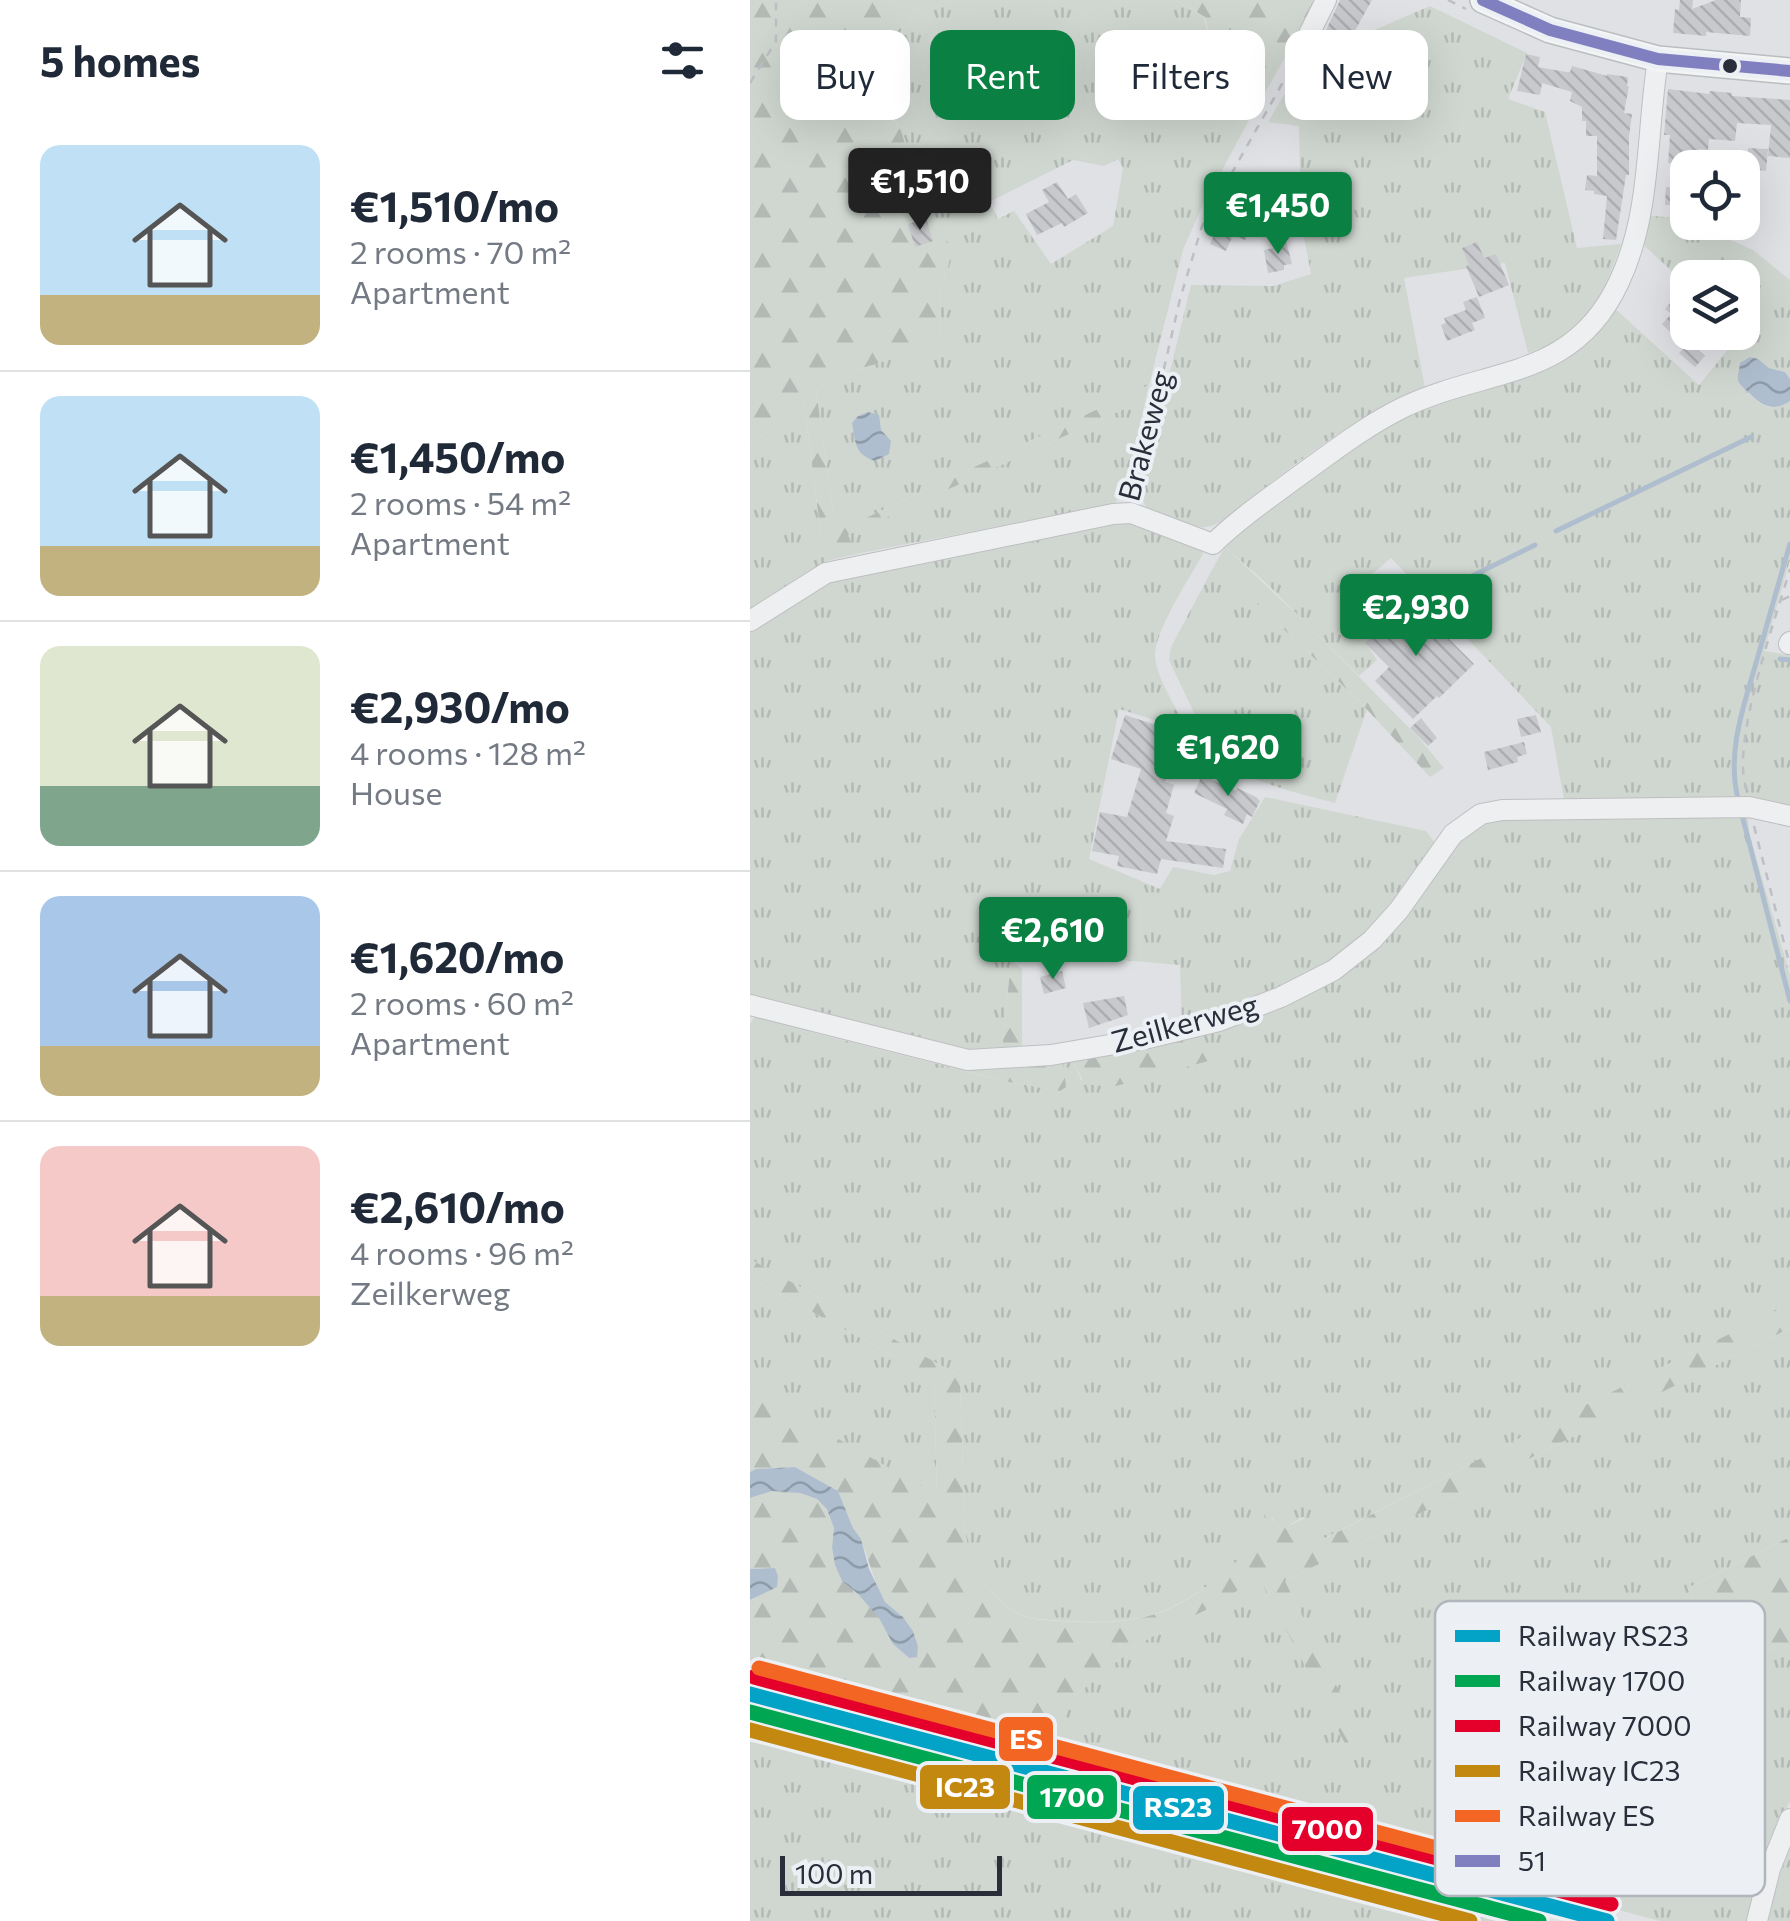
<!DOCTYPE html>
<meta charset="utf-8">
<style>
:root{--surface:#fff;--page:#f2f2f3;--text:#1f2937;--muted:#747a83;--line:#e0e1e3;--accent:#0b8043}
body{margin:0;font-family:Commissioner,sans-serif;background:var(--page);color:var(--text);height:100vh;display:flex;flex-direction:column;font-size:38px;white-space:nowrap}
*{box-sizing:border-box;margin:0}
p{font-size:32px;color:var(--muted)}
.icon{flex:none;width:55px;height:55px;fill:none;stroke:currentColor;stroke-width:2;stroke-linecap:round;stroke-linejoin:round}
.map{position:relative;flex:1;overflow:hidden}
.side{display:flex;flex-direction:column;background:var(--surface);width:750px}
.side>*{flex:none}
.banner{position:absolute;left:30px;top:30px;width:860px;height:90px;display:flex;gap:20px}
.controls{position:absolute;left:920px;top:150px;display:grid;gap:20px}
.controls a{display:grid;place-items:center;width:90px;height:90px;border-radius:20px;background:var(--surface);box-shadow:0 10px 40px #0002;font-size:50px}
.scale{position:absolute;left:30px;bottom:25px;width:222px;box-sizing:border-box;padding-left:10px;border:5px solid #282f3b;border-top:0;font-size:28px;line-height:35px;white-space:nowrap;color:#282f3b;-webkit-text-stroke:8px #eceff4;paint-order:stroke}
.price{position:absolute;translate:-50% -85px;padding:0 22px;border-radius:10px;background:var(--accent);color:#fff;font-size:32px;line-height:65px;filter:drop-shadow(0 2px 5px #0008)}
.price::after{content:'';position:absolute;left:50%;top:60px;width:30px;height:22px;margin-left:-15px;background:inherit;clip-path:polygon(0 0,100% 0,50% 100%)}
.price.selected{background:#222;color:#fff}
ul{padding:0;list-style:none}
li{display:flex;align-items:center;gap:30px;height:250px;padding:0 40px}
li+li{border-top:2px solid var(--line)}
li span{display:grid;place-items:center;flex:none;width:280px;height:200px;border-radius:20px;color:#555}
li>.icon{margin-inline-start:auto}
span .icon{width:120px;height:120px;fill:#fffc;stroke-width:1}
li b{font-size:42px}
h2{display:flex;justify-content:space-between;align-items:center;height:120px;padding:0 40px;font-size:42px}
.chip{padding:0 35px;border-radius:20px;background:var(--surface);box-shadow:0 10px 40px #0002;font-size:35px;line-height:90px}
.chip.selected{background:var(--accent);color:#fff}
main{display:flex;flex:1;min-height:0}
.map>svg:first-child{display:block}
</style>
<main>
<section class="side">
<h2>5 homes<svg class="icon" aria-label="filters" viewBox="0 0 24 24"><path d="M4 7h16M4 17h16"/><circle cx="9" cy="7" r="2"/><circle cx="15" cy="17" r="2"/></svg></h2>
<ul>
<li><span style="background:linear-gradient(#bfe0f5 75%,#c2b280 0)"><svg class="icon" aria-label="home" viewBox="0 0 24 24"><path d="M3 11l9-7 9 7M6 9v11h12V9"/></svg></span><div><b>€1,510/mo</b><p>2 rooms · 70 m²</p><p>Apartment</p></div></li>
<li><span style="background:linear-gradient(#bfe0f5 75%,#c2b280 0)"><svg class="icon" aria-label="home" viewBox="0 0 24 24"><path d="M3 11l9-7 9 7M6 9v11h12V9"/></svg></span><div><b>€1,450/mo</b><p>2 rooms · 54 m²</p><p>Apartment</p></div></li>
<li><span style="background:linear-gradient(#dfe7d0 70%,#7fa58c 0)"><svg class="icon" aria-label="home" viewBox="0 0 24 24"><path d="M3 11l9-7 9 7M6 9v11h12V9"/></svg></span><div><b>€2,930/mo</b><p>4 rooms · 128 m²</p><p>House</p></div></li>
<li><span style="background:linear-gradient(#a9c7e8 75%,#c2b280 0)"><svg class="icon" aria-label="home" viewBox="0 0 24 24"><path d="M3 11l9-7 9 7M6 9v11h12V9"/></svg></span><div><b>€1,620/mo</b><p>2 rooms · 60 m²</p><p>Apartment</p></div></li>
<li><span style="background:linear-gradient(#f6c9c9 75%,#c2b280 0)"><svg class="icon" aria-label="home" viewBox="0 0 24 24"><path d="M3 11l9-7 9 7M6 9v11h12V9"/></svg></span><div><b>€2,610/mo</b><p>4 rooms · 96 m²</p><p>Zeilkerweg</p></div></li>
</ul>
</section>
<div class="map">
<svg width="1040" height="1921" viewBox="0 0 1040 1921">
<defs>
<pattern id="grass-tufts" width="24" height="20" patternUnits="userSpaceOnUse" patternTransform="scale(2.5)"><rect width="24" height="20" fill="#d0d7d0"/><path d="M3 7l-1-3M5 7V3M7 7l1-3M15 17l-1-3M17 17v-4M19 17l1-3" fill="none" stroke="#b3b9b4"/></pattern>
<pattern id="forest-firs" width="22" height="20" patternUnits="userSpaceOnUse" patternTransform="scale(2.5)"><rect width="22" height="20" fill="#d0d7d0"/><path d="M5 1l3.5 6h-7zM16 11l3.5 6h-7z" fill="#b3b9b4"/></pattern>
<pattern id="water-waves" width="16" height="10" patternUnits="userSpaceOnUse" patternTransform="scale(2.5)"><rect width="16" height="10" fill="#afbece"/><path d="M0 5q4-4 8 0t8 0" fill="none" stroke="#8e9ba8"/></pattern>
<pattern id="building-back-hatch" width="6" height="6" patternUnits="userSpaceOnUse" patternTransform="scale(2.5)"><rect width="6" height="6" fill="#c7c9cc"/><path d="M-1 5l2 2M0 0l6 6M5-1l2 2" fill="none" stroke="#abadb0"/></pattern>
</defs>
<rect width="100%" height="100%" fill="#dfe1e4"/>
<path fill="url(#grass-tufts)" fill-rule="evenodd" d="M171,0h255l28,17 24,100 20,5 -48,89 -17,39 -34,135 -313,147 -20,-142 22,-15 38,-11 60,-22 5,-13 -2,-44 6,-8 -45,-63c4,-28 9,-57 0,-85 -5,-15 -24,-20 -23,-39 2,-33 28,-63 44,-90zM368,159l5,9 -10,58 -62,38 -37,-53 -16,8 -9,-17 84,-42 31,6z
M680,6l97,47 -19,46 37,13 32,136 44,-4c-10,30 -27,78 -56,94 -12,6 -25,10 -37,15l-23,-90 -101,15 21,110c-55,20 -104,57 -151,92 -19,14 -45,45 -69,47 -19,2 -41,-12 -58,-18l-5,-10 1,-17 48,-197 82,1 38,-12 -10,-53 -2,-95 -31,-4 37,-62z
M894,215l42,4 2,3 4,1 61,27 37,30v99l-5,-7 -16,-4 -8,-6 -22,22c17,15 27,33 51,17v159l-26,91 26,4v150l-45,-7 -181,2 -13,-73 -160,-169 -34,29 34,36 -24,22 10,15 -18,16 -92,-92 -42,-37 14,-21 175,-119 100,-32 97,-70 88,80 43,-53v-54h-54l-1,7 -48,-44z
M396,399c-6,23 -17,91 -32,105l-258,50 -9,-19z
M54,402l17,133 6,26 -77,49v-164z
M362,520h27l64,29v5c-13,23 -49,78 -48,102 1,21 23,55 32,74l-68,-21 -30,150 71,30 13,-22 41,8 16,-4 9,-32 26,-42 161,34 10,13 -16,19 -23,40 -28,27 -59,46 -128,49 -2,-60 -163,-14 -6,9 -9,92 -26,1 -226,-55v-369l82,-52z
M464,566l10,5 143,138 -32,94c-41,-11 -86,-21 -120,-46l-46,-97 2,-13z
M998,813l1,20 41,142v329l-233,115 -234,120 -7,-15 -13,-7 -19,11h-7l-5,-11c-7,8 -10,18 -16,26 -21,24 -50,46 -78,61 -38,21 -85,19 -127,16 -9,-1 -22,-1 -30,-5 -13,-5 -38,-30 -44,-42 -15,-29 -13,-65 -14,-98 -1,-33 -2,-66 -3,-99l-210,-117v-235l6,-10 59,19 189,48 56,10 3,-29 10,-2 8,20 130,-20 -8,-25 172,-88 35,-34 45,-72 29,-23z
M0,1278l184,100 3,118 -187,-107z
M1040,1328v209l-102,51 36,60 31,-2 35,8v147l-10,22 -32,98h-88l-109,-29 -7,-14 -30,-27 -49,-5 -40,-8 -368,-101 13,-37 62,-51 19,-12 71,-35 37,-28 94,182 13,-9 -81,-166z
M0,1712l792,209h-66l-726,-195z
M0,1738l653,171 32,12h-685z
M1040,1848v73h-27l23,-63z"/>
<path fill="url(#forest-firs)" d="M0,0h171c-16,27 -42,57 -44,91 -1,18 17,24 23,38 12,26 4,59 0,85l10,15c8,0 20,-1 27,2 22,10 12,41 2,55l2,43 -5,13 -60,22 -38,11 -22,15 20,142 313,-147 -3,14 -298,136 8,19 -29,7 -6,-26 -17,-133 -54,44z
M426,0h142l-70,122 -20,-4 -23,-101z
M475,547l80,75 113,115 26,31 -14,9 -72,-77 -134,-128 -10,-6z
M261,960l11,9v82l-20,1z
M453,1035l9,25 -100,27 -28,-3 -11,-24z
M313,1062l3,25 -6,4 -56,-10 -45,-12h32z
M0,1259l210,117c1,33 2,66 3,99 1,32 -1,68 14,98 6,12 30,36 43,42 11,5 26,5 38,6 39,3 83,3 119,-16 18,-9 35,-22 50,-35 23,-21 37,-29 38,-62l13,20h6l23,-11 9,7 8,15 233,-120 233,-115v24l-505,253 82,167 -15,9 -94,-182 -36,27 -71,35 -19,12 -62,51 -12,37 367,101 40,8 49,5 9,4 21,23 7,14 -212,-56 -288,-81 -301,-77v-78l4,-1 21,-31 -25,1v-71l22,-7 28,2 17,6 11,10 6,19 -2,19 10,34 16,13 22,24 13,26 16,14 9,-12 -5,-15 -10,-14 -18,-15 -8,-16 -16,-47 -8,-11 -15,-37 -43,-24 -39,2 -6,3v-83l187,106 -3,-117 -184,-100z
M1040,1537v117l-35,-8 -31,2 -36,-60z"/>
<path fill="url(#water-waves)" d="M1000,357l8,2 11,9 16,4 5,7v22c-18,12 -29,4 -42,-9 -4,-4 -9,-7 -10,-12 -1,-3 2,-14 2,-17z
M118,412l11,3 2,15 10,11 -2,13 -14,7c-21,-7 -19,-18 -23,-38l6,-7z
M45,1467l43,24 15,37 8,11 8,30 16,33 18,15 10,14 5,15 -1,11 -8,1 -16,-14 -14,-26 -21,-24 -16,-13 -7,-16 -3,-18 2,-19 -7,-19 -10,-10 -17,-6 -28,-2 -22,7v-26l6,-3z
M25,1568l3,8 -1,11 -27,13v-31z"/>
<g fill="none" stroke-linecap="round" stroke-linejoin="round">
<path stroke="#afbece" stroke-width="5" d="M806,531l195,-94
M720,577l65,-32
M1030,659l10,1
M988,799c-12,-49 7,-96 20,-143 11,-38 21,-75 32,-112
M992,815l48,186"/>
</g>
<path fill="url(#building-back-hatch)" d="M590,0h32l-20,36 -37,18z
M930,0h13l-1,9 24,-9h25l-1,17 11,1 -1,18 -44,-4v4l-33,-3 2,-24 4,1z
M776,54l14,3 -2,10 28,5h4l2,-6 35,10v-2l21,3 -1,9h2l-5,27 8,1 -3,22v39h-3l-10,65 -13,-1 4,-43 -13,-2v-3l-9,-1 2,-15 10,1v-40h-11v-15h-4v-14l-12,-6 2,-9 -30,-9 -2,12 -23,-4z
M918,89l41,5 1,-3 22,2v3l58,4v58l-22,-2 3,-31 -34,-2 -2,18 -26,-2 -1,11 -9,-1 -1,15 -30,-1 2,-28h-6z
M998,148l20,1 -2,22 -19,-3z
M307,182l11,17 8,-5 12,19 -24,14 -2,-4 -25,12 -11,-21 23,-12 -7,-12z
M916,187l22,1 -2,18 -21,-1z
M481,197l17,7 -9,18 12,6 -6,12 -12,-5 -7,16 -16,-7z
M176,218l7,23 -18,6 -7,-23z
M536,241l6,23 -8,1v5l-16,3 -4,-23 9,-2 -1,-4z
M727,242l7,16 12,-4 13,31 -30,12 -13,-31 3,-1 -7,-17z
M926,296l12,11v14l-14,15 -12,-12 9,-10 -6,-5z
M727,297l8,21 -13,5 3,7 -28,11 -6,-16 5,-2 -2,-5 22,-8 -3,-8z
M940,342l15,14 -10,11 -16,-14z
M659,599l65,65 -35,34 -2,-2 -24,23 -38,-38 14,-14 -24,-24z
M375,715l56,18 -16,49 9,3 -8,28 8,3 -8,25 60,8 -3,19 -62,-9 -4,15 -40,-8 2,-10 -27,-5 8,-39 27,5 14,-48 -30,-10z
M786,715l5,17 -20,5 -4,-18z
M671,718l16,20 -9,8 -18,-18z
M774,742l3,12 -10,3 1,5 -30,8 -4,-18z
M452,775l34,16 1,-3 19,9 4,4 -8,16 -5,-3 -4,10 -19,-9 3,-6 -33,-16z
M312,971l4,17 -22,6 -4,-17z
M374,996l4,19 -39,13 -6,-25z"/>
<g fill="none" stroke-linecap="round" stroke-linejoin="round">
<defs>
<path id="minor" d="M549,54l27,-54
M0,621l76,-48 287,-59 18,-1 82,31c25,-25 55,-45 83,-66 35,-25 69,-52 108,-71 84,-40 169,-26 215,-125 33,-70 27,-148 39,-223
M1039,644l1,-2
M0,1005l218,55 83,-5 93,-16 75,-18 62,-24 53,-27 38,-30 27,-30 54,-76 28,-20 21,-4 247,-3 41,9
M1007,1921l13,-52 20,-50"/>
<path id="major" d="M733,0l67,30 108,29 132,12"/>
</defs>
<use href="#minor" stroke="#bdbfc2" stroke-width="22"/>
<use href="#major" stroke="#bbbec1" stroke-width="28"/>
<path stroke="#bdbfc4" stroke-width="2.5" stroke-dasharray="8 8" stroke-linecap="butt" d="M698,0l18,9
M0,83l26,-42v-41
M385,494l45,-195 22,-73 89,-158
M1032,600l8,-4
M997,790c-18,-43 29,-172 43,-221
M1004,826l36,140
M0,1732l709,189"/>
<use href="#minor" stroke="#eeeff0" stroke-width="20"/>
<use href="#major" stroke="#f3f4f4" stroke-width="25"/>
<defs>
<path id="bus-1" d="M733,0l67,30 108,29 132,12"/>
</defs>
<use href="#bus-1" stroke="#eceff4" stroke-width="20"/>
<use href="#bus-1" stroke="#8080c0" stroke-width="12"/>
<defs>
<path id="rail-1" d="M0,1694l857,227"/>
<path id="rail-2" d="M0,1712l789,209"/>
<path id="rail-3" d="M4,1677l857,227"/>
<path id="rail-4" d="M0,1730l720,191"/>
<path id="rail-5" d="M9,1668l824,219"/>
</defs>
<use href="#rail-1" stroke="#eceff4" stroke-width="22"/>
<use href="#rail-2" stroke="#eceff4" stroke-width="22"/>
<use href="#rail-3" stroke="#eceff4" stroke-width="22"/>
<use href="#rail-4" stroke="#eceff4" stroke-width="22"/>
<use href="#rail-5" stroke="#eceff4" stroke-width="22"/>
<use href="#rail-1" stroke="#02a3c7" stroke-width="15"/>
<use href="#rail-2" stroke="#00a651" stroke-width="15"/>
<use href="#rail-3" stroke="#e4002b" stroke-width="15"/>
<use href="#rail-4" stroke="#c3880f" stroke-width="15"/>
<use href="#rail-5" stroke="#f26522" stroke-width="15"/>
</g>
<circle fill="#282f3b" stroke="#eceff4" stroke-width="4" cx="980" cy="66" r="9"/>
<g text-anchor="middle" stroke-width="8" stroke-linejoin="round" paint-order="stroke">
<g font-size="30" fill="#282f3b" stroke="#eceff4">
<text transform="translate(396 436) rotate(-75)" y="10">Brakeweg</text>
<text transform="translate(435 1024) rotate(-15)" y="10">Zeilkerweg</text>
</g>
</g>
<rect x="685" y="1601" width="330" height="295" rx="15" fill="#eceff4" stroke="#b1b5bc" stroke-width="2.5"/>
<rect x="705" y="1630" width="45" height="12" fill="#02a3c7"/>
<rect x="705" y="1675" width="45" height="12" fill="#00a651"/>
<rect x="705" y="1720" width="45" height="12" fill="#e4002b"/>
<rect x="705" y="1765" width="45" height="12" fill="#c3880f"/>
<rect x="705" y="1810" width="45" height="12" fill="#f26522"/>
<rect x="705" y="1855" width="45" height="12" fill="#8080c0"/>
<g font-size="28" fill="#282f3b">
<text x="768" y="1646">Railway RS23</text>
<text x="768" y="1691">Railway 1700</text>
<text x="768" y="1736">Railway 7000</text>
<text x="768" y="1781">Railway IC23</text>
<text x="768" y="1826">Railway ES</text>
<text x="768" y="1871">51</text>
</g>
<g stroke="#eceff4" stroke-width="4">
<rect x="247" y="1715" width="58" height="48" rx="10" fill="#f26522"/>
<rect x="168" y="1763" width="94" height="48" rx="10" fill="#c3880f"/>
<rect x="275" y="1773" width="94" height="48" rx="10" fill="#00a651"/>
<rect x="381" y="1784" width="95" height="48" rx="10" fill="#02a3c7"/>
<rect x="530" y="1805" width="95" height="48" rx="10" fill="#e4002b"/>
</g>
<g font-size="28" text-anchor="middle" font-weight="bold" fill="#fff">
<text x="276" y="1749">ES</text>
<text x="215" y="1797">IC23</text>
<text x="322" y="1807">1700</text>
<text x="428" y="1817">RS23</text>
<text x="577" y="1839">7000</text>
</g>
</svg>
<div class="controls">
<a><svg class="icon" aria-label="locate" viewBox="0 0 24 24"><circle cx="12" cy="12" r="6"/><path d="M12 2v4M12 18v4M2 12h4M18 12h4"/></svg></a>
<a><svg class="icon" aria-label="layers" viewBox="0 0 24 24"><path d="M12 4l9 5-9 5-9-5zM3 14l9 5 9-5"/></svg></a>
</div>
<div class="scale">100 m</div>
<b class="price selected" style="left:170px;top:233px">€1,510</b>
<b class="price" style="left:528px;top:257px">€1,450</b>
<b class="price" style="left:666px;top:659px">€2,930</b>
<b class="price" style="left:478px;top:799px">€1,620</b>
<b class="price" style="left:303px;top:982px">€2,610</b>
<div class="banner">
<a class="chip">Buy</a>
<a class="chip selected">Rent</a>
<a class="chip">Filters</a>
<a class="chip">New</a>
</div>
</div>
</main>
